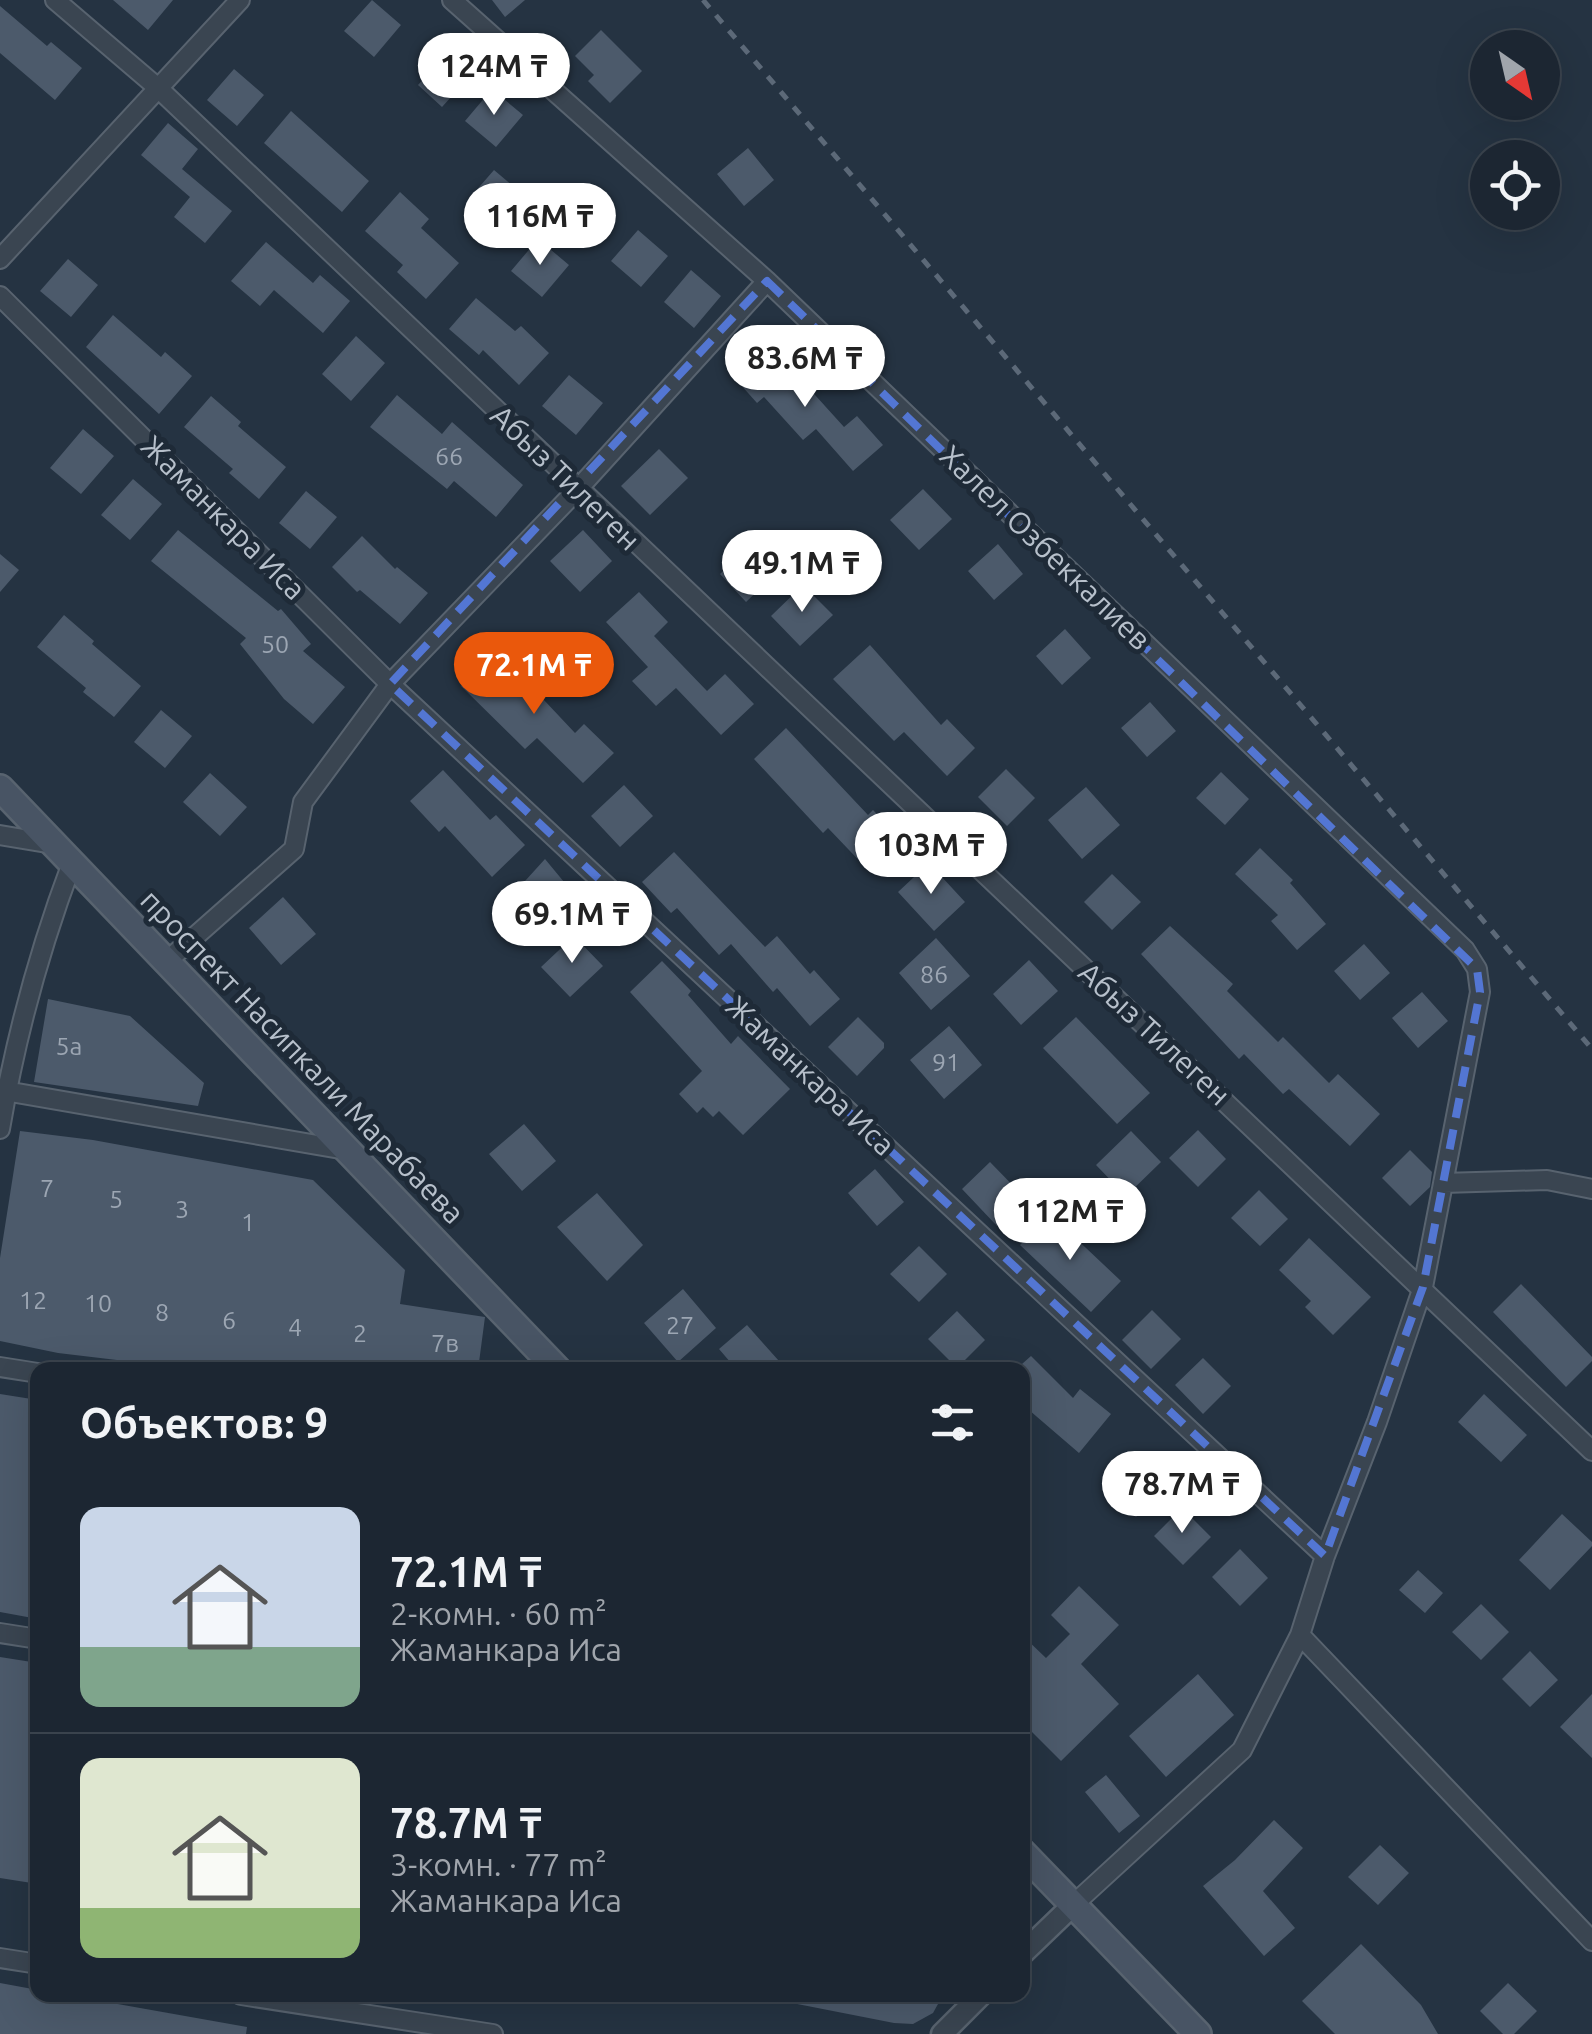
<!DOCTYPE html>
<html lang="ru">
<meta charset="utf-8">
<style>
:root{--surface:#1c2632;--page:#252e3a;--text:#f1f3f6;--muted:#a0a5ac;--line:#3a434d;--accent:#ea580c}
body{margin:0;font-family:Ubuntu,sans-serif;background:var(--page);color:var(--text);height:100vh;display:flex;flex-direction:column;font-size:38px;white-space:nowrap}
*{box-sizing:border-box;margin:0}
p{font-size:32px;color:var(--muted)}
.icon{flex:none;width:55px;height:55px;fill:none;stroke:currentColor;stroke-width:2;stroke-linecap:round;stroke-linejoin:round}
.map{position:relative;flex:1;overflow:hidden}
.side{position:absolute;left:30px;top:1362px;width:1000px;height:640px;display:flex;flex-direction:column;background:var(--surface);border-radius:20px;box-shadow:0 10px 40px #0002,0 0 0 2px var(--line)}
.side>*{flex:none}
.needle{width:65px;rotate:146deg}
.fabs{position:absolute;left:1470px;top:30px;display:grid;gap:20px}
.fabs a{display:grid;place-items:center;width:90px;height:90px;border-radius:50%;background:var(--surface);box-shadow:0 10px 40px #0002,0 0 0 2px var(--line);font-size:50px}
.price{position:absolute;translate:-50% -85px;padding:0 22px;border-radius:35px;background:#fff;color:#222;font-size:32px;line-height:65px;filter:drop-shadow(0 2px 5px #0008)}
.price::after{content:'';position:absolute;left:50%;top:60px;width:30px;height:22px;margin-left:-15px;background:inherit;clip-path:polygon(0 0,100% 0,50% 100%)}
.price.selected{background:var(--accent);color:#fff}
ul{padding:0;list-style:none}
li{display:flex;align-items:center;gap:30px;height:250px;padding:0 50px}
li+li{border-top:2px solid var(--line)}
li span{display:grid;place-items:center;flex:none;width:280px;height:200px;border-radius:20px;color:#555}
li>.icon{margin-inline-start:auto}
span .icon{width:120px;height:120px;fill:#fffc;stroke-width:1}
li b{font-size:42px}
h2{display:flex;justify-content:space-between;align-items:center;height:120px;padding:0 50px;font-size:42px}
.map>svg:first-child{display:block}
</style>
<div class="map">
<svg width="1592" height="2034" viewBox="0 0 1592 2034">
<rect width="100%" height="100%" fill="#253342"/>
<path fill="#4c5a6b" d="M113,0h60l-25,30z
M372,0l29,25 -27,32 -30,-26z
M492,0h33l-20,17z
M0,6l47,40 4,-4 31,26 -27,32 -55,-47z
M601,30l41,41 -32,32 -22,-22 6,-6 -19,-19z
M447,52l25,22 -30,33 -24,-22z
M234,69l30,26 -27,31 -30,-26z
M492,89l31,26 -27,32 -31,-26z
M291,111l78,70 -27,31 -78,-69z
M168,123l30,26 -16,20 50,42 -27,32 -31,-26 16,-20 -49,-42z
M748,148l26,32 -30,26 -27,-32z
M494,170l31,26 -27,31 -31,-26z
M400,192l29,27 -8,9 38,35 -33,36 -29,-27 6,-7 -38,-34z
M638,230l30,26 -27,31 -30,-26z
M538,239l31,26 -27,32 -31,-26z
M266,242l47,41 7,-8 30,26 -27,32 -49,-43 -14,16 -29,-25z
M68,259l30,26 -27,32 -31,-26z
M691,270l30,26 -27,32 -30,-26z
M476,298l39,33 6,-5 28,27 -30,32 -36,-35 -4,5 -30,-26z
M113,315l48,42 4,-5 27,24 -33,38 -73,-67z
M356,336l29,27 -34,38 -29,-27z
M760,347l39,44 7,-6 38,42 13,-11 26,29 -30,26 -37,-42 -13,11 -39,-43 -7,6 -26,-29z
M569,375l34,28 -27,32 -34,-29z
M397,395l45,39 10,-12 71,63 -27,32 -42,-36 -7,8 -77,-62z
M211,396l30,26 -3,4 48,41 -27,32 -30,-26 4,-4 -49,-42z
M83,429l31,27 -33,38 -31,-26z
M659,449l29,29 -38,37 -29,-29z
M133,479l29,25 -32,36 -29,-25z
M923,489l29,30 -33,31 -29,-30z
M306,491l31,26 -27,32 -31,-26z
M178,530l100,81 3,-2 30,35 -8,7 42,36 -32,37 -29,-25 -44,-55 6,-6 -95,-77z
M583,530l29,31 -32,31 -30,-31z
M362,536l33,33 2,-2 31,26 -28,31 -40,-34 -3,2 -25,-25z
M998,544l25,30 -29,26 -26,-29z
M747,548l27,27 -28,27 -26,-28z
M0,554l19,16 -19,22z
M803,585l30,30 -33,31 -29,-30z
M639,592l29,30 -14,14 53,55 18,-17 29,30 -33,31 -45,-47 -20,18 -24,-25 16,-14 -42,-45z
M64,615l30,26 -2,3 49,42 -27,31 -31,-25 3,-4 -49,-41z
M1065,629l26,29 -29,27 -26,-29z
M870,645l71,80 6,-6 28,29 -28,28 -43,-44 -10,9 -61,-62z
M497,650l78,83 9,-9 30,29 -31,30 -46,-45 -12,11 -64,-63z
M1150,702l26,29 -29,26 -26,-29z
M161,710l31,26 -27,32 -31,-26z
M786,728l82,87 5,-5 30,31 -33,31 -42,-44 -5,5 -69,-74z
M1006,769l29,29 -28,28 -29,-29z
M443,770l47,50 6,-5 29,30 -33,32 -47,-51 -6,6 -29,-31z
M1221,772l28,27 -24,26 -29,-27z
M210,773l37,34 -27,29 -37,-34z
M624,785l29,31 -33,31 -29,-31z
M1086,787l34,38 -38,34 -34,-39z
M1260,848l33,32 -3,3 36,41 -29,26 -26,-29 7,-6 -43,-41z
M674,852l91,95 12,-11 33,38 4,-4 26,29 -30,27 -33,-38 -4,4 -42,-48 -12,11 -42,-47 -6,5 -29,-31z
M545,859l24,29 -36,45 -28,-30z
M929,863l36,39 -31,29 -36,-39z
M1112,874l29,28 -29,28 -28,-28z
M283,897l33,37 -35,31 -32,-37z
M1170,926l63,58 -6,7 51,51 5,-5 46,46 9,-9 42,40 -30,32 -61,-57 -6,5 -39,-40 -5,5 -98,-105z
M574,936l29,30 -33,31 -29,-30z
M936,938l34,38 -39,34 -32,-37z
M1364,944l26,29 -30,27 -26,-29z
M1029,960l29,31 -37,34 -28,-31z
M662,961l29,30 -3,4 43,49 7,-8 52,53 -47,46 -24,-24 -6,6 -10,-10 -6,6 -18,-19 23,-23 -72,-79z
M1422,992l26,29 -30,27 -26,-30z
M48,999l82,17 74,67 -6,23 -164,-24z
M858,1017l26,26v5l-27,28 -29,-29z
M1076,1017l74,76 -33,31 -74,-76z
M949,1026l33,39 -38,34 -34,-39z
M524,1124l32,37 -34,30 -33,-37z
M1198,1130l28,29 -28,28 -29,-29z
M20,1131l73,9 220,40 92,90 -5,34 85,13 -7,53h-277l-143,-17 -58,-12v-83z
M1131,1131l30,31 -35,34 -30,-31z
M1410,1150l22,22 -2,15 -20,19 -28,-28z
M990,1162l35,36 -28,28 -35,-37z
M875,1169l29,33 -27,24 -29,-33z
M1259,1190l29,29 -28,27 -29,-28z
M597,1193l46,52 -36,36 -50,-54z
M1050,1214l71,67 -30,31 -71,-67z
M1309,1238l62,59 -38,38 -28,-28 6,-6 -32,-31z
M919,1246l28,28 -28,28 -29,-28z
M1521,1284l71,73v4l-26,26 -73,-75z
M683,1289l33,39 -38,34 -34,-39z
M1152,1310l29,29 -30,30 -29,-29z
M957,1311l28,29 -28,28 -29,-29z
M747,1325l32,36 -10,9h-32l-18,-21z
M1031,1356l42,42 7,-9 31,25 -32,39 -57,-49v-40z
M1203,1358l28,28 -28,28 -28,-29z
M0,1394l38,6v219l-38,-7z
M1484,1394l43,41 -26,27 -43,-40z
M1135,1461l29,28 -28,28 -29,-28z
M1182,1508l29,29 -28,28 -29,-29z
M1562,1514l30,28v4l-42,44 -31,-30z
M1240,1549l28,29 -28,28 -28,-29z
M1418,1570l25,23 -18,20 -26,-23z
M1079,1586l40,39 -38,39 38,40 -58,57 -39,-39v-87l24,23 24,-24 -19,-19z
M1481,1604l28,28 -28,28 -29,-28z
M1530,1651l28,29 -28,27 -28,-28z
M0,1657l38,6v221l-38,-6z
M1198,1674l36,41 -68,62 -37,-41z
M1592,1694v64l-32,-31z
M1106,1775l34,41 -21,17 -34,-41z
M1274,1820l29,28 -40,43 32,37 -31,28 -61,-70 32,-26z
M1380,1845l29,28 -31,32 -30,-28z
M1361,1944l60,61 17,29h-103l-33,-33z
M0,1983l38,7v5h29l180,32 -1,7h-246z
M1508,1983l29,28 -23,23h-11l-23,-23z
M788,1995h155l-10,18 -20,11 -19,-1 -107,-21z"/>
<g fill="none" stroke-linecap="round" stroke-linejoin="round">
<defs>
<path id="minor" d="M55,0l103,88 1434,1363
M452,0l315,281 698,669 12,19 3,23 -57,295 -46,135 -52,134 -25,79 -58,115 -169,155
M0,259l240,-259
M0,296l390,388 935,872
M0,835l53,9
M166,962l128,-113 9,-47 87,-118 187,-194 190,-209
M0,1090l346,60
M0,1129c15,-89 40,-181 72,-266
M1443,1183l104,-3 45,9
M0,1367l38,6
M0,1633l38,6
M1300,1635l292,306
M0,1958l38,6
M241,1995l252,39"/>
<path id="tertiary" d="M1022,1954l51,-49
M942,2034l39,-39"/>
<path id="secondary" d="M0,788l558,582
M1022,1852l176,182"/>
</defs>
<use href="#minor" stroke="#58636f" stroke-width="22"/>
<use href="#tertiary" stroke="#58636f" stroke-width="25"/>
<use href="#secondary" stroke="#58636f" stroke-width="30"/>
<use href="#minor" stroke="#3a4551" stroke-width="18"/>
<use href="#tertiary" stroke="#3a4551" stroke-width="20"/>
<use href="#secondary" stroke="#485464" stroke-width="25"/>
<path stroke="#5c6978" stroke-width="5" stroke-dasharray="10 10" stroke-linecap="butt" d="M703,0l889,1049"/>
</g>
<path fill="none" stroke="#5376d3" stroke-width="8" stroke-dasharray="20 12" stroke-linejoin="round" d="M767,281l710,688 3,23 -57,295 -98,269 -935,-872z"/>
<g text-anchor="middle" stroke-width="10" stroke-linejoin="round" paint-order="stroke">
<g font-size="25" fill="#9ca6b3">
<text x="449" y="465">66</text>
<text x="275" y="653">50</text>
<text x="934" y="983">86</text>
<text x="69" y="1055">5а</text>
<text x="946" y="1071">91</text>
<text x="47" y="1197">7</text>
<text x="116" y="1208">5</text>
<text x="182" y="1218">3</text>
<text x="248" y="1231">1</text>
<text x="33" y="1309">12</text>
<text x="98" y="1312">10</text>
<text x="162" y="1321">8</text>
<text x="229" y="1329">6</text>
<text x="680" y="1334">27</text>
<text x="295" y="1336">4</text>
<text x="360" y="1342">2</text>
<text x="445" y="1352">7в</text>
</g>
<g font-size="30" fill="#b7c0cb" stroke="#1e2a37">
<text transform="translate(565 478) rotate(44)" y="10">Абыз Тилеген</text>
<text transform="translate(223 518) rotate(45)" y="10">Жаманкара Иса</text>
<text transform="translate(1045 548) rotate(44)" y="10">Халел Озбеккалиев</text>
<text transform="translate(1154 1034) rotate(43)" y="10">Абыз Тилеген</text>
<text transform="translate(302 1057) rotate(46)" y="10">проспект Насипкали Марабаева</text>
<text transform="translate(810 1076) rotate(43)" y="10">Жаманкара Иса</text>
</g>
</g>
</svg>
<div class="fabs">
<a><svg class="needle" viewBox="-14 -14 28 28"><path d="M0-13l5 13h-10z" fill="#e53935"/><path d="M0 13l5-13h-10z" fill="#a0a5ac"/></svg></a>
<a><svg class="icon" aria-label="locate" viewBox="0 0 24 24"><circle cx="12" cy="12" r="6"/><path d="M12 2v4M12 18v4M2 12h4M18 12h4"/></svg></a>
</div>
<b class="price" style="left:494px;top:118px">124M ₸</b>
<b class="price" style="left:540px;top:268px">116M ₸</b>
<b class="price" style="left:805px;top:410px">83.6M ₸</b>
<b class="price" style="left:802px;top:615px">49.1M ₸</b>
<b class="price selected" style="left:534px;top:717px">72.1M ₸</b>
<b class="price" style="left:931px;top:897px">103M ₸</b>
<b class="price" style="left:572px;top:966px">69.1M ₸</b>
<b class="price" style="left:1070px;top:1263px">112M ₸</b>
<b class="price" style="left:1182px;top:1536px">78.7M ₸</b>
<section class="side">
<h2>Объектов: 9<svg class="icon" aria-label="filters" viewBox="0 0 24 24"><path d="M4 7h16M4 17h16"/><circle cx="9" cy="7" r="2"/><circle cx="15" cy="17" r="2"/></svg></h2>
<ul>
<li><span style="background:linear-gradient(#c9d6e8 70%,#7fa58c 0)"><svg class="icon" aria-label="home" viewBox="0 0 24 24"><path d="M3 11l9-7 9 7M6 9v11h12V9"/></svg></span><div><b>72.1M ₸</b><p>2-комн. · 60 m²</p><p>Жаманкара Иса</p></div></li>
<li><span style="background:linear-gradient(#dfe7d0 75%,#8fb573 0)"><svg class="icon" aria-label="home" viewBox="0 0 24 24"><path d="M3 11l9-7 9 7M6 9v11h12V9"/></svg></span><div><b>78.7M ₸</b><p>3-комн. · 77 m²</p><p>Жаманкара Иса</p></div></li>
</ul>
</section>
</div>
